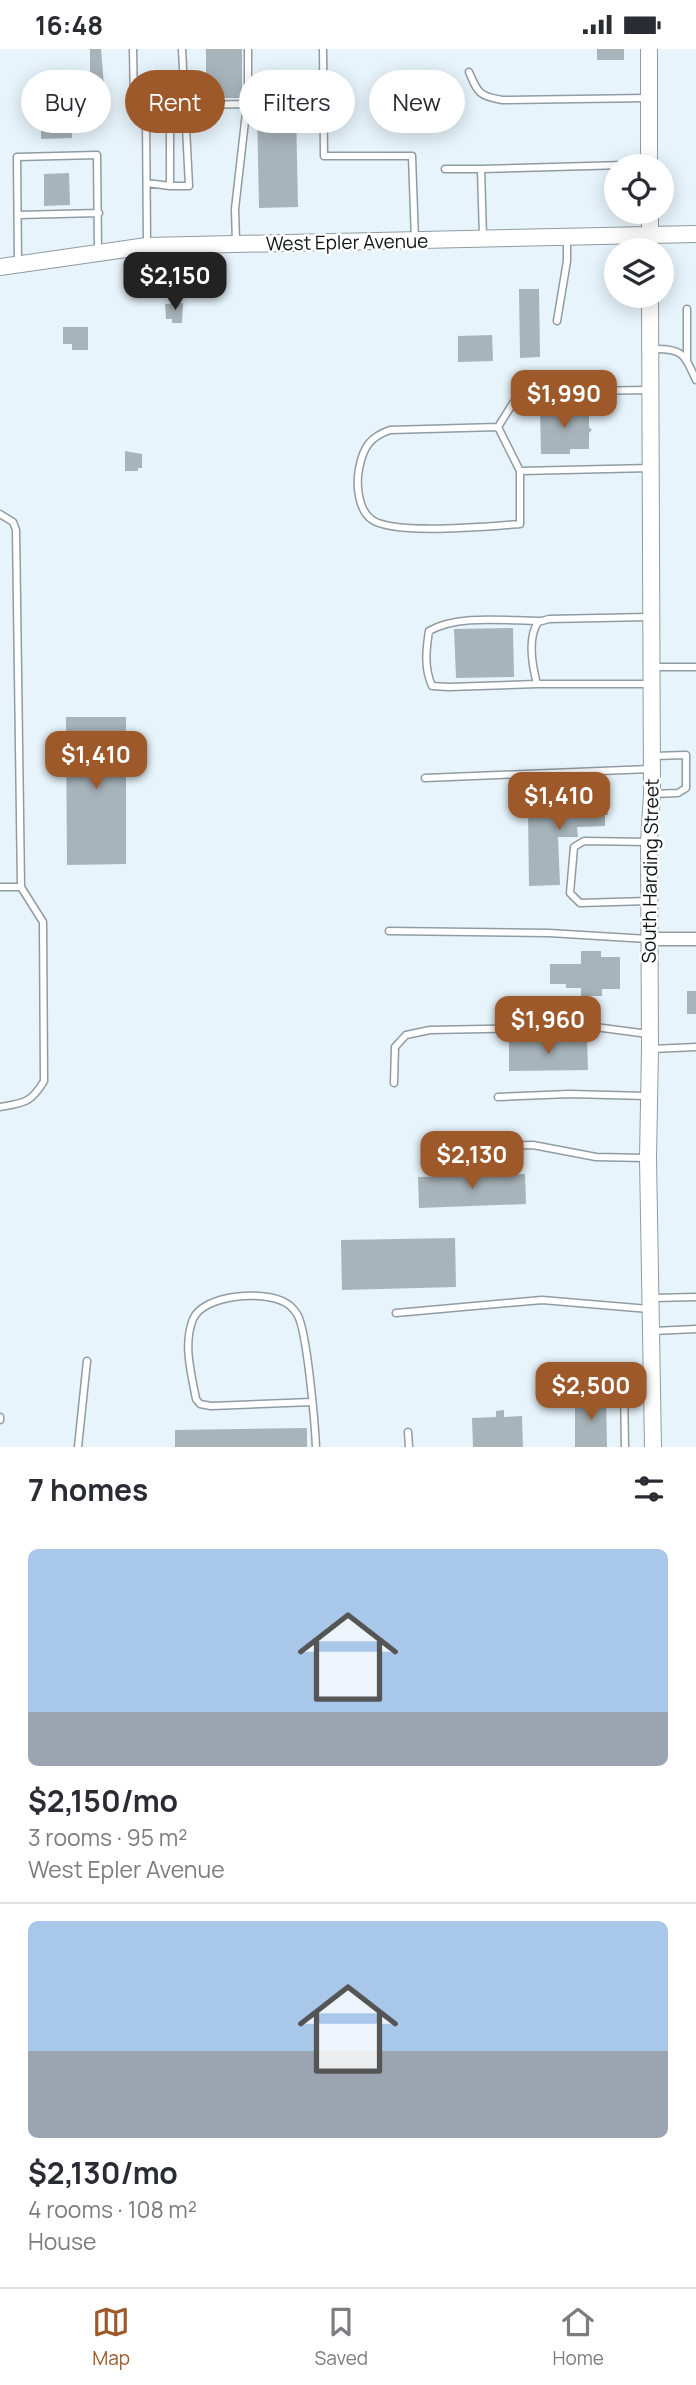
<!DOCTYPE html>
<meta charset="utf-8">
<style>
:root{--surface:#fff;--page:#f7f7f7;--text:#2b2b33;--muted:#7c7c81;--line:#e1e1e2;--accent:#9d592a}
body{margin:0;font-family:Manrope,sans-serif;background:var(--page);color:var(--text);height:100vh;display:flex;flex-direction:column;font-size:26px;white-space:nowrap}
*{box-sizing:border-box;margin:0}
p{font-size:23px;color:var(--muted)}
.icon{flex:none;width:38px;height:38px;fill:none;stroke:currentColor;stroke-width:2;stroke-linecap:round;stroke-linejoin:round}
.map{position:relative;height:1398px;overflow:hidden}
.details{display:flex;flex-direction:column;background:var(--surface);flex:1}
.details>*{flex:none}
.banner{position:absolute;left:21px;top:21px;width:654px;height:63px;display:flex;gap:14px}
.controls{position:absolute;left:604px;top:105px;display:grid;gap:14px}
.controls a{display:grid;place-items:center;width:70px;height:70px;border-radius:50%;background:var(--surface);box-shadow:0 4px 18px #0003;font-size:35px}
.price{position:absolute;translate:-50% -60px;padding:0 16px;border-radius:14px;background:var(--accent);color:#fff;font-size:23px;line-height:46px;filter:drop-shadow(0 2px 4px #0008)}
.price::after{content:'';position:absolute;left:50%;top:42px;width:21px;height:16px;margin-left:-10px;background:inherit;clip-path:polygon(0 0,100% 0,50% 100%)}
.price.on{background:#222;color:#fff}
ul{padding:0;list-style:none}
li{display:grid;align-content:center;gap:14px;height:371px;padding:0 28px}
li+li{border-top:2px solid var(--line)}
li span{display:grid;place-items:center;height:217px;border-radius:10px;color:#555}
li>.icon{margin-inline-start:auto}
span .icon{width:126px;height:126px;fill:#fffc;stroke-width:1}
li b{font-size:30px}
h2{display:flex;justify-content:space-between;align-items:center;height:84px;padding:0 28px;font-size:30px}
.chip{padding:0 24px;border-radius:32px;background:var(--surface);box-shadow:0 4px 18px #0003;font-size:24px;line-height:63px}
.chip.on{background:var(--accent);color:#fff}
.status{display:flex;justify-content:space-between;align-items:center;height:49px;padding:0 35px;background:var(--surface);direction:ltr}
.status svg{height:19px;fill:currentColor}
.tab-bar{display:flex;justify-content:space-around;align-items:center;height:98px;border-top:2px solid var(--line);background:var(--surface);font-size:19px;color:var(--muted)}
.tab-bar a{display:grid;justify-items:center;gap:4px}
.tab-bar .on{color:var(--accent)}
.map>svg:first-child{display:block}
</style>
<div class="status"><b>16:48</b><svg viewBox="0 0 49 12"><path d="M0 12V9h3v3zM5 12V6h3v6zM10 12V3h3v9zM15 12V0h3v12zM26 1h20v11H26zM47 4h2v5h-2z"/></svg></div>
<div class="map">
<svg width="696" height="1398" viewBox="0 0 696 1398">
<rect width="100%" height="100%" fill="#e7f4fb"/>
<path fill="#a7b4b9" d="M90,0h11l3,36 -14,1z
M206,0h36v49h-36z
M597,0h27v11h-27z
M41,51h30v7h3v10h-3l1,21 -31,1z
M296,61l2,97 -39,1 -2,-97z
M69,124l1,32 -26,1v-32z
M519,240h20l1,68 -20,1z
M183,254l-1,20h-10v-4h-6l-1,-15z
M63,278h25v23h-16v-6h-9z
M492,286l1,26 -35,1v-26z
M570,357v4h19v17l3,3 -3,3v16h-19v5h-29l-1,-47z
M125,402l17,3v14h-4v3h-13z
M513,579l1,49 -58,1 -2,-49z
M66,668h60v147l-59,1z
M604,746l4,20h-3v11l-28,1 1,10h-20l2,48 -31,1 -1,-73h15l-1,-16z
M581,902h20v6h19v32h-18v7h-21v-8h-15v-4h-16v-20h31z
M687,942h9v23h-9z
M587,991l1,30 -79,1v-29z
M525,1125l1,30 -107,4 -1,-31z
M455,1189l1,49 -114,3 -1,-50z
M575,1348h31l1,50h-32z
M504,1361v7l18,-1 1,31h-50l-1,-29 24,-1v-6z
M307,1379v19h-132v-17z"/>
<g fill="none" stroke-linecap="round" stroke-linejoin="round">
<defs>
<path id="service" d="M133,0l1,56 12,11 1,128
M323,0l1,107h88l3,84
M469,23c9,21 10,24 33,28l145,-2
M170,66l29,-10 47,-1
M146,67l24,-1v71l-23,-3
M445,120h36
M170,137h19l-7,-137
M18,166l81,-2
M483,188l-2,-68 144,-4
M236,193l-1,-33 13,-114v-46
M18,215l-1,-107 80,-2 1,97
M687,260v50
M557,272l10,-60v-22
M652,300c31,-1 32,5 44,31
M648,341l-128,2 -22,35 -108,3c-20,7 -27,17 -31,39 -3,15 -1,40 12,50 21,17 119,7 149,5v-53l131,-3
M498,378l22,44
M0,465l13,8 3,8 5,357h-21
M649,568l-100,2 -11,3c-11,17 -6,43 -1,62h114
M653,618h43
M537,635l-88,3 -17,-1c-8,-18 -6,-36 -3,-55 29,-17 78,-10 111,-10
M425,729l225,-9
M652,745l26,-1 8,-5v-33l-32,1
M648,852l-68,2 -10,-10 4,-46 10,-6 65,1
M389,882l160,2 99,6
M652,1000l44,-2
M394,1034l1,-36 11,-12 24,-5 165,-3 53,7
M498,1048l71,-3 78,2
M0,1058c24,-4 31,-4 44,-26l-1,-159 -22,-35
M440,1098l93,-2 63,12 50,1
M653,1249l43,-1
M396,1264l146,-13 107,9
M653,1282l43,-2
M312,1353l-101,4 -11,-2 -4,-5c-5,-27 -13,-54 -3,-80 11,-25 72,-29 93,-16 4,2 9,8 11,11 10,15 18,111 19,133
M0,1368v3
M408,1383l1,15
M78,1398l9,-86
M625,1398l-1,-61 28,1"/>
<path id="minor" d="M648,890h48"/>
<path id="tertiary" d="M649,0v117
M650,163v38
M0,218l147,-21 549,-12
M650,247l2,498 -3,48 1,207 -2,109 5,289"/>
</defs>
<use href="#service" stroke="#909ca2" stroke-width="9"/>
<use href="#minor" stroke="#909ca2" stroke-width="15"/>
<use href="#tertiary" stroke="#909ca2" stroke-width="18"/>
<use href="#service" stroke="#fff" stroke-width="6"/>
<use href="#minor" stroke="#fff" stroke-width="12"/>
<use href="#tertiary" stroke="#fff" stroke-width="16"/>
</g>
<g text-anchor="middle" stroke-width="5" stroke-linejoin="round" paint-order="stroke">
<g font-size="19" fill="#111517" stroke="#fff">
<text transform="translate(347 193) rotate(-1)" y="7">West Epler Avenue</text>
<text transform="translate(650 822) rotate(-89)" y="7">South Harding Street</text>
</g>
</g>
</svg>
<div class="controls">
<a><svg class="icon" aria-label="locate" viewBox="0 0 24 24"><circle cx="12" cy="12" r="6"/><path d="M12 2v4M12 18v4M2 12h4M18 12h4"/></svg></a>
<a><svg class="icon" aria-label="layers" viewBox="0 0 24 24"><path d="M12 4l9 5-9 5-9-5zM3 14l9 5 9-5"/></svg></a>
</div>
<b class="price on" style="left:175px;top:263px">$2,150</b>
<b class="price" style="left:564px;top:381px">$1,990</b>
<b class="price" style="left:96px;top:742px">$1,410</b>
<b class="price" style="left:559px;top:783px">$1,410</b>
<b class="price" style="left:548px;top:1007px">$1,960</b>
<b class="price" style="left:472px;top:1142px">$2,130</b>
<b class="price" style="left:591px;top:1373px">$2,500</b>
<div class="banner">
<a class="chip">Buy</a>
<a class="chip on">Rent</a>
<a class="chip">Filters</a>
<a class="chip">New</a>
</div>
</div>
<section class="details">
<h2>7 homes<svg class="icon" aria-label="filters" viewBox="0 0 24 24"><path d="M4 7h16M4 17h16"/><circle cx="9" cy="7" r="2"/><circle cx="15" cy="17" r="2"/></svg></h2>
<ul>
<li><span style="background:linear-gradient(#a9c7e8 75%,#9aa5b1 0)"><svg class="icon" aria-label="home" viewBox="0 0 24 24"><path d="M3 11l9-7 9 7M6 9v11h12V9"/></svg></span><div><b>$2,150/mo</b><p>3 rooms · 95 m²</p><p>West Epler Avenue</p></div></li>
<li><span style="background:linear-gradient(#a9c7e8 60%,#9aa5b1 0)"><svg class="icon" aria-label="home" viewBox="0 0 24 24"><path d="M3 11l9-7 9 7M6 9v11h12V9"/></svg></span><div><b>$2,130/mo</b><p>4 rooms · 108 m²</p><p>House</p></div></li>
</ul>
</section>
<nav class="tab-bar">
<a class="on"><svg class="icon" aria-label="map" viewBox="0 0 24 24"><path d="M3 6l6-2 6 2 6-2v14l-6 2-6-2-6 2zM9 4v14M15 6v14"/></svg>Map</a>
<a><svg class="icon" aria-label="saved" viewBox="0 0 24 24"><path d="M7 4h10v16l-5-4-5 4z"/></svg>Saved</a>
<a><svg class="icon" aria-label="home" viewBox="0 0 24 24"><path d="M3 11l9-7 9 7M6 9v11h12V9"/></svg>Home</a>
</nav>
